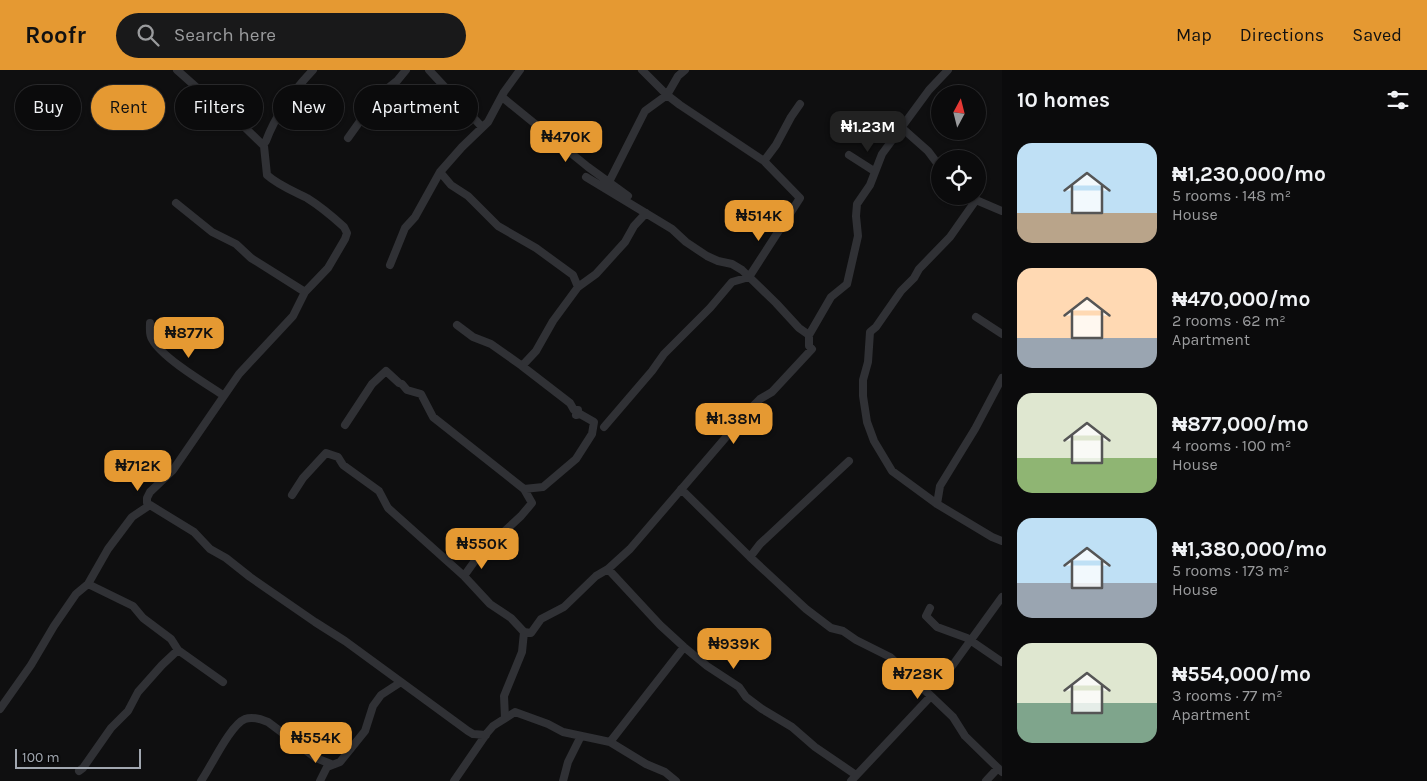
<!DOCTYPE html>
<meta charset="utf-8">
<style>
:root{--surface:#0b0b0c;--page:#19191a;--text:#f1f3f6;--muted:#9a9b9d;--line:#2b2b2d;--accent:#e59932}
body{margin:0;font-family:Karla,sans-serif;background:var(--page);color:var(--text);height:100vh;display:flex;flex-direction:column;font-size:19px;white-space:nowrap}
*{box-sizing:border-box;margin:0}
p{font-size:16px;color:var(--muted)}
.icon{flex:none;width:28px;height:28px;fill:none;stroke:currentColor;stroke-width:2;stroke-linecap:round;stroke-linejoin:round}
.map{position:relative;flex:1;overflow:hidden}
.details{display:flex;flex-direction:column;background:var(--surface);width:425px}
.details>*{flex:none}
.hud{position:absolute;left:15px;top:15px;width:475px;height:45px;display:flex;gap:10px}
.needle{width:32px;rotate:7deg}
.buttons{position:absolute;left:931px;top:15px;display:grid;gap:10px}
.buttons a{display:grid;place-items:center;width:55px;height:55px;border-radius:50%;background:var(--surface);box-shadow:0 1px 4px #0004,0 0 0 1px var(--line);font-size:25px}
.scale{position:absolute;left:15px;bottom:12px;width:126px;box-sizing:border-box;padding-left:5px;border:2px solid #a1a7b0;border-top:0;font-size:14px;line-height:18px;white-space:nowrap;color:#a1a7b0;-webkit-text-stroke:4px #0a0a0b;paint-order:stroke}
.price{position:absolute;translate:-50% -42px;padding:0 11px;border-radius:10px;background:var(--accent);color:#111;font-size:16px;line-height:32px;filter:drop-shadow(0 1px 2px #0008)}
.price::after{content:'';position:absolute;left:50%;top:30px;width:15px;height:11px;margin-left:-8px;background:inherit;clip-path:polygon(0 0,100% 0,50% 100%)}
.price.current{background:#222;color:#fff}
ul{padding:0;list-style:none}
li{display:flex;align-items:center;gap:15px;height:125px;padding:0 15px}
li span{display:grid;place-items:center;flex:none;width:140px;height:100px;border-radius:15px;color:#555}
li>.icon{margin-inline-start:auto}
span .icon{width:60px;height:60px;fill:#fffc;stroke-width:1}
li b{font-size:21px}
h2{display:flex;justify-content:space-between;align-items:center;height:60px;padding:0 15px;font-size:21px}
.chip{padding:0 18px;border-radius:22px;background:var(--surface);box-shadow:0 1px 4px #0004,0 0 0 1px var(--line);font-size:18px;line-height:45px}
.chip.current{background:var(--accent);color:#111}
header{display:flex;align-items:center;gap:30px;box-sizing:border-box;height:70px;padding:0 25px;background:var(--accent);color:#111}
header strong{font-size:24px}
nav{display:flex;gap:28px;margin-inline-start:auto;font-size:18px}
.search{width:350px;height:45px;background:var(--page);display:flex;align-items:center;gap:12px;box-sizing:border-box;padding:0 18px;border-radius:28px;color:var(--muted);font-size:19px}
main{display:flex;flex:1;min-height:0}
.map>svg:first-child{display:block}
</style>
<header>
<strong>Roofr</strong>
<div class="search"><svg class="icon" aria-label="search" viewBox="0 0 24 24"><circle cx="10" cy="10" r="6"/><path d="M15 15l6 6"/></svg>Search here</div>
<nav><a>Map</a><a>Directions</a><a>Saved</a></nav>
</header>
<main>
<div class="map">
<svg width="1002" height="711" viewBox="0 0 1002 711">
<rect width="100%" height="100%" fill="#0f0f10"/>
<g fill="none" stroke-linecap="round" stroke-linejoin="round">
<path stroke="#303135" stroke-width="8" d="M429,0l53,57
M502,27l86,70 40,29
M902,58l26,23 12,16
M348,68l30,-42 19,-15 9,-11
M266,71c10,-27 27,-50 47,-71
M849,85l25,16
M764,91l12,-16 15,-28 9,-13
M440,102l11,13 17,11 30,30 38,22 37,27 5,12
M586,107l86,52 14,13 21,14 11,5 14,3 10,6 34,33 23,25 10,7
M609,112l36,-71 22,-16 11,-19 7,-6
M975,126l1,4 26,11
M976,130l-26,37 -31,32 -5,9 -13,13 -25,36 -6,5 -2,30 -5,18v16l4,26 7,19 18,30 45,33 55,33 10,4
M176,133l36,29 24,12 15,14 54,34
M390,195l15,-37 10,-11 25,-45 22,-25 26,-25 16,-30 16,-22
M976,247l26,17
M150,253c0,5 -1,12 2,16 9,18 54,45 71,56
M457,255l16,12 18,7 34,24 -3,-2 48,37 4,7h4l-2,5 4,-1 14,8 -2,12 -16,25 -33,28 -19,2 8,14 -11,13 -42,39 -15,21
M522,296l14,-15 17,-30 25,-34 18,-13 29,-32 9,-16 12,-13
M345,355l27,-41 14,-13 13,12 3,1 5,6 14,4 12,23 91,72
M604,357l48,-56 12,-17 46,-46 22,-26 17,-5 51,-79 -36,-37 -84,-56 -13,-10 -25,-25
M681,419l69,68 56,52 25,19 12,3 13,9 34,17 63,60 12,19 37,36
M292,425l11,-17 23,-25 12,4 5,8 36,26 9,17 76,68 26,28 21,14 13,14
M937,434l3,-18 35,-57 27,-51
M150,435l44,27 16,17 16,9 24,19 65,45 30,19 123,90 5,3 13,1
M750,487l10,-13 89,-83
M608,499l52,56 24,22 23,19 32,21 7,10 16,12 30,18 23,20 41,28
M88,514l45,22 10,12 28,21 7,11 45,32
M930,538l-4,8 11,11 30,11 35,24
M524,562l7,1 10,-14 23,-12 32,-31 12,-7 22,-20 121,-141 9,-9 12,-7 40,-43 -3,-3v-11l22,-38 16,-13 11,-48 -2,-20 1,-12 13,-19 12,-31 47,-64 19,-20
M947,603l55,-76
M0,639l31,-44 23,-39 22,-32 12,-10 20,-35 24,-32 18,-12 -3,-2v-5l3,-6 23,-22 66,-96 54,-58 12,-24 23,-24 17,-29 2,-6 -3,-6c-11,-10 -24,-21 -37,-29 -14,-7 -29,-13 -40,-23l-3,-29 -34,-33 -26,-19 -27,-24
M505,648l-1,-22 18,-44 2,-20
M610,672l74,-95
M79,701l4,-3 28,-40 17,-17 10,-19 24,-27 16,-15
M201,711c10,-14 29,-56 44,-62 8,-3 16,0 23,3l48,36 15,6
M320,711l7,-14 13,-5 25,-31 8,-25 8,-11 20,-13
M454,711l33,-48 6,-7 22,-14 33,12 15,8 47,10 36,22 19,8 11,9
M563,711l5,-19 13,-26
M851,711l79,-84
M986,711l12,-13"/>
</g>
</svg>
<div class="buttons">
<a><svg class="needle" viewBox="-14 -14 28 28"><path d="M0-13l5 13h-10z" fill="#e53935"/><path d="M0 13l5-13h-10z" fill="#9a9b9d"/></svg></a>
<a><svg class="icon" aria-label="locate" viewBox="0 0 24 24"><circle cx="12" cy="12" r="6"/><path d="M12 2v4M12 18v4M2 12h4M18 12h4"/></svg></a>
</div>
<div class="scale">100 m</div>
<b class="price current" style="left:868px;top:83px">₦1.23M</b>
<b class="price" style="left:566px;top:93px">₦470K</b>
<b class="price" style="left:759px;top:172px">₦514K</b>
<b class="price" style="left:189px;top:289px">₦877K</b>
<b class="price" style="left:734px;top:375px">₦1.38M</b>
<b class="price" style="left:138px;top:422px">₦712K</b>
<b class="price" style="left:482px;top:500px">₦550K</b>
<b class="price" style="left:734px;top:600px">₦939K</b>
<b class="price" style="left:918px;top:630px">₦728K</b>
<b class="price" style="left:316px;top:694px">₦554K</b>
<div class="hud">
<a class="chip">Buy</a>
<a class="chip current">Rent</a>
<a class="chip">Filters</a>
<a class="chip">New</a>
<a class="chip">Apartment</a>
</div>
</div>
<section class="details">
<h2>10 homes<svg class="icon" aria-label="filters" viewBox="0 0 24 24"><path d="M4 7h16M4 17h16"/><circle cx="9" cy="7" r="2"/><circle cx="15" cy="17" r="2"/></svg></h2>
<ul>
<li><span style="background:linear-gradient(#bfe0f5 70%,#b9a48a 0)"><svg class="icon" aria-label="home" viewBox="0 0 24 24"><path d="M3 11l9-7 9 7M6 9v11h12V9"/></svg></span><div><b>₦1,230,000/mo</b><p>5 rooms · 148 m²</p><p>House</p></div></li>
<li><span style="background:linear-gradient(#ffd9b3 70%,#9aa5b1 0)"><svg class="icon" aria-label="home" viewBox="0 0 24 24"><path d="M3 11l9-7 9 7M6 9v11h12V9"/></svg></span><div><b>₦470,000/mo</b><p>2 rooms · 62 m²</p><p>Apartment</p></div></li>
<li><span style="background:linear-gradient(#dfe7d0 65%,#8fb573 0)"><svg class="icon" aria-label="home" viewBox="0 0 24 24"><path d="M3 11l9-7 9 7M6 9v11h12V9"/></svg></span><div><b>₦877,000/mo</b><p>4 rooms · 100 m²</p><p>House</p></div></li>
<li><span style="background:linear-gradient(#bfe0f5 65%,#9aa5b1 0)"><svg class="icon" aria-label="home" viewBox="0 0 24 24"><path d="M3 11l9-7 9 7M6 9v11h12V9"/></svg></span><div><b>₦1,380,000/mo</b><p>5 rooms · 173 m²</p><p>House</p></div></li>
<li><span style="background:linear-gradient(#dfe7d0 60%,#7fa58c 0)"><svg class="icon" aria-label="home" viewBox="0 0 24 24"><path d="M3 11l9-7 9 7M6 9v11h12V9"/></svg></span><div><b>₦554,000/mo</b><p>3 rooms · 77 m²</p><p>Apartment</p></div></li>
</ul>
</section>
</main>
